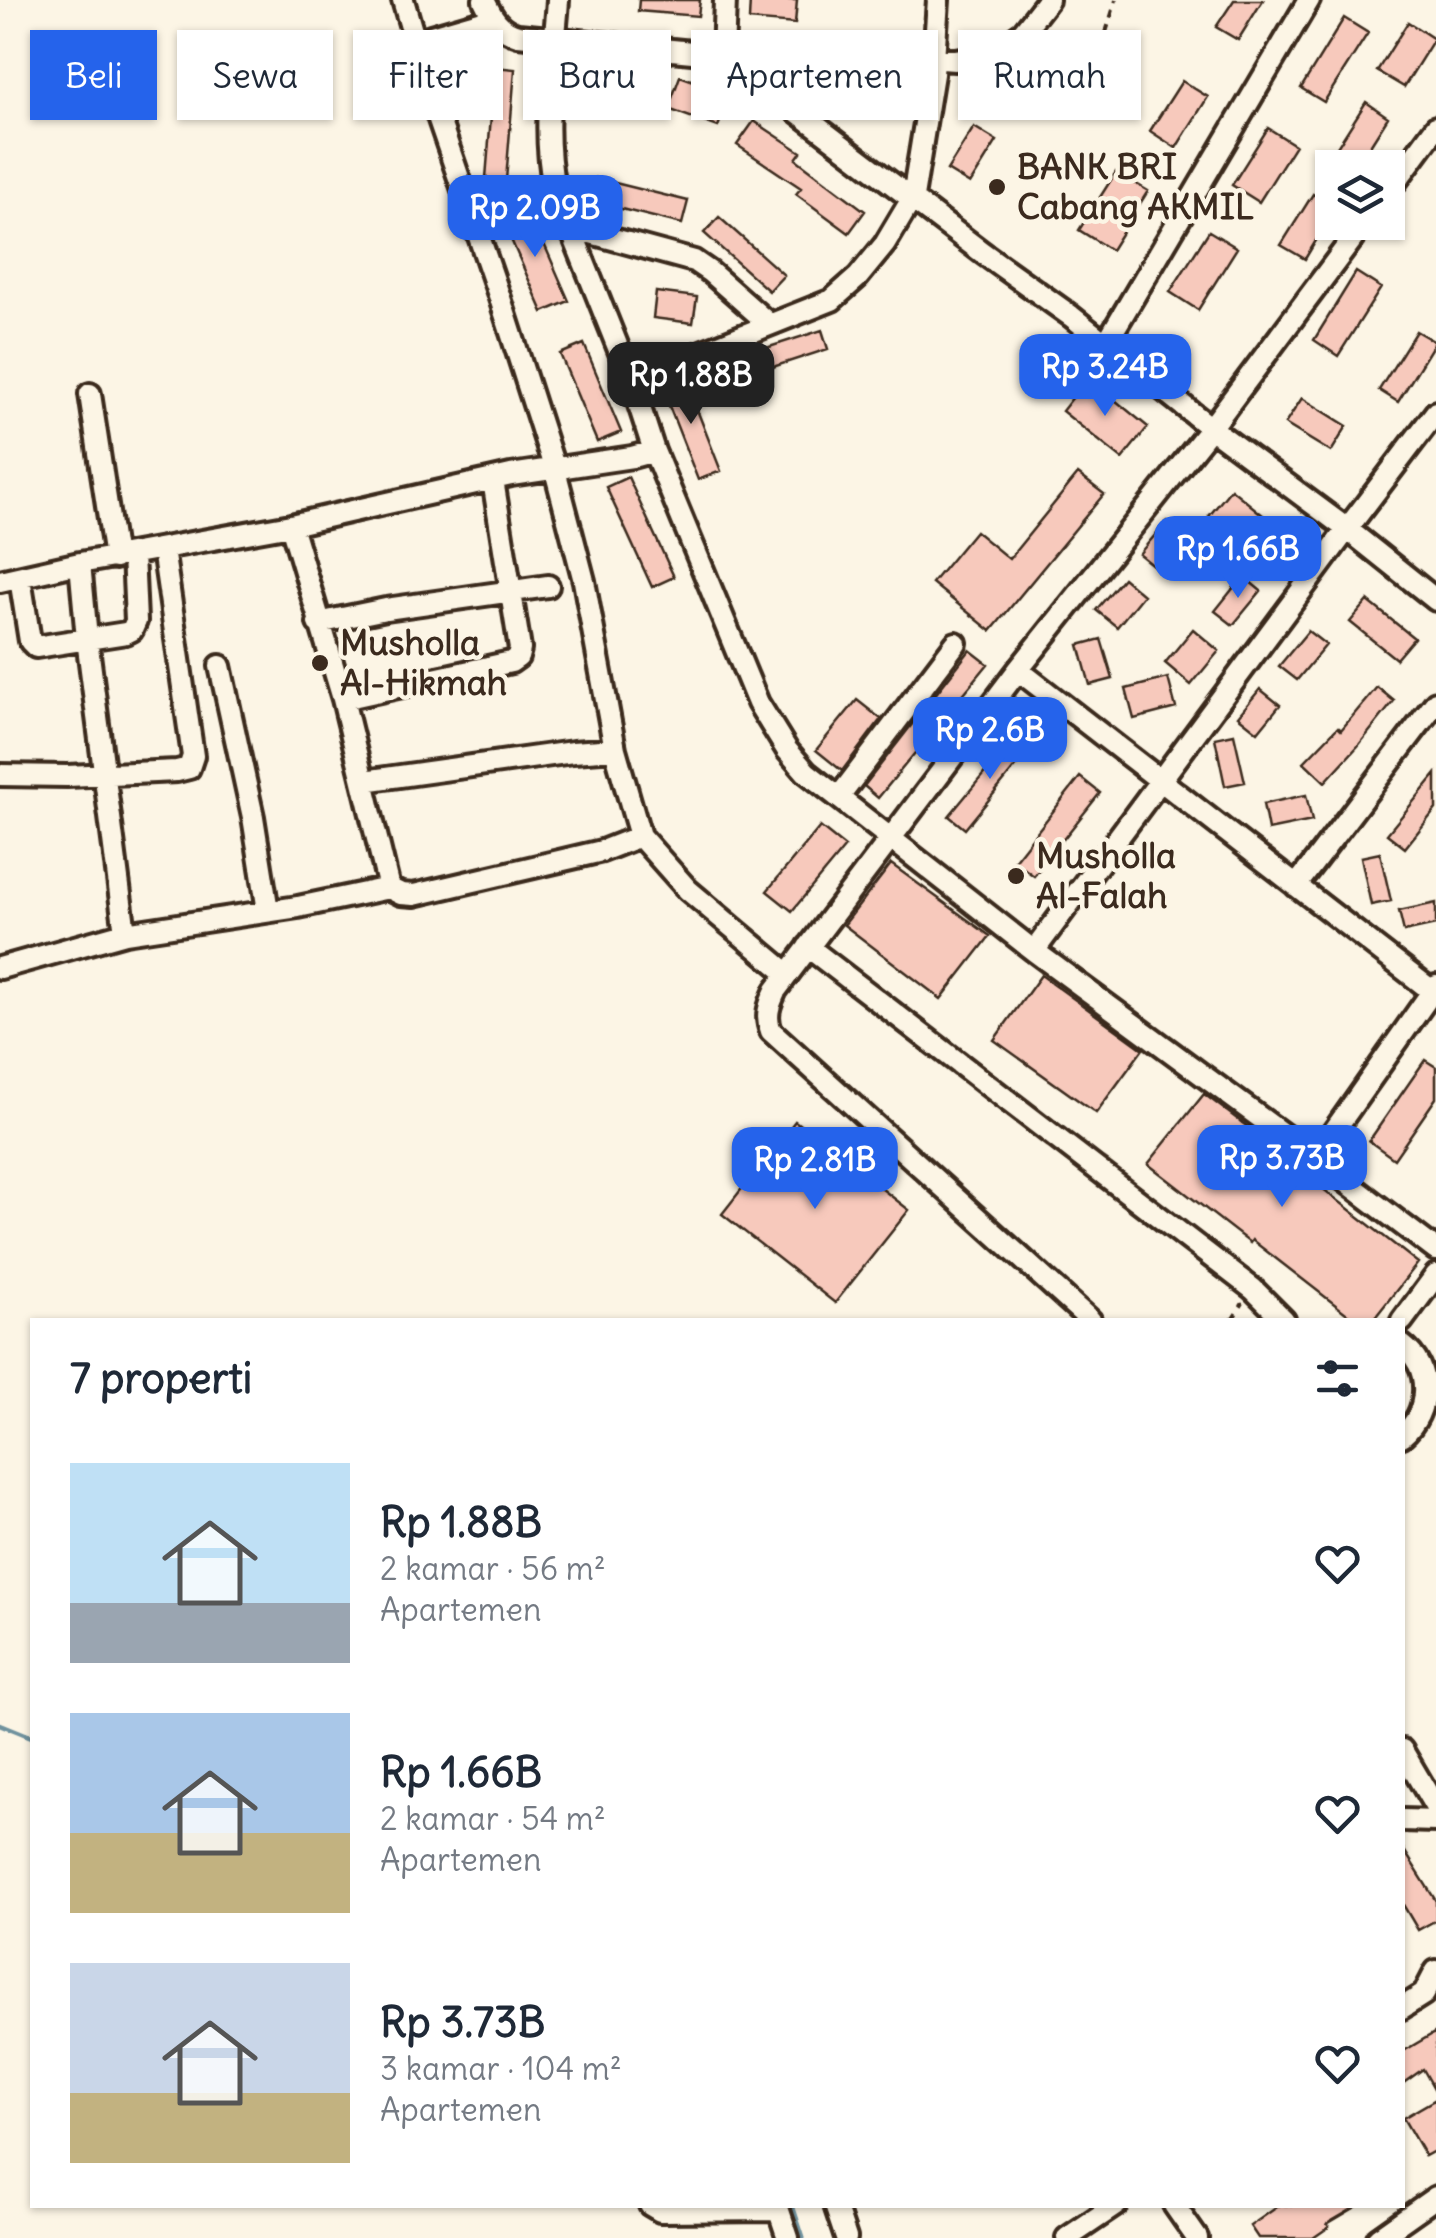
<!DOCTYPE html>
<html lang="id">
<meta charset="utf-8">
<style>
:root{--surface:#fff;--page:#f6f6f7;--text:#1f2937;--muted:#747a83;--accent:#2563eb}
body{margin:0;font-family:Delius,sans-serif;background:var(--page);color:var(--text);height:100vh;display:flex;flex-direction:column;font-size:38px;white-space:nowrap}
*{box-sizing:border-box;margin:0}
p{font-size:32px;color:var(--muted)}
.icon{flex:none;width:55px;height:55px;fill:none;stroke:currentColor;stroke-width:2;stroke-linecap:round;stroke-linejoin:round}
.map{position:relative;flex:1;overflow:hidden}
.sheet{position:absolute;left:30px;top:1318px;width:1375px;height:890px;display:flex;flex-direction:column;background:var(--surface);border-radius:0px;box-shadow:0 2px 8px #0004}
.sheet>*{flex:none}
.guide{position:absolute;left:30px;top:30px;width:1378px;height:90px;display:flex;gap:20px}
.tools{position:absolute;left:1315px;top:150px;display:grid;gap:20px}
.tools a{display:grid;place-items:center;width:90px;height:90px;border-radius:0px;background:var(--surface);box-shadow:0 2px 8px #0004;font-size:50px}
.price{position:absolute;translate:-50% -85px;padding:0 22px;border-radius:20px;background:var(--accent);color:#fff;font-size:32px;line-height:65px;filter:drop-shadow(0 2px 5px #0008)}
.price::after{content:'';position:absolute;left:50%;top:60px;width:30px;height:22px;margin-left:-15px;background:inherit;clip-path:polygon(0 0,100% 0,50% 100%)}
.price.selected{background:#222;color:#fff}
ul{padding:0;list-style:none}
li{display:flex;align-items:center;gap:30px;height:250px;padding:0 40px}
li span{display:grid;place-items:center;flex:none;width:280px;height:200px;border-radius:0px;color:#555}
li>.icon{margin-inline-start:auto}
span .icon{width:120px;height:120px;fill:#fffc;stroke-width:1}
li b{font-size:42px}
h2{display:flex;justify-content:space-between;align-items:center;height:120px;padding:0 40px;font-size:42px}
.pill{padding:0 35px;border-radius:0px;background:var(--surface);box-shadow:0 2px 8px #0004;font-size:35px;line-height:90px}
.pill.selected{background:var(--accent);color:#fff}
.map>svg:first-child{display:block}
</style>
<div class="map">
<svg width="1436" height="2238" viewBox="0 0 1436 2238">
<rect width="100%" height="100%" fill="#fcf5e5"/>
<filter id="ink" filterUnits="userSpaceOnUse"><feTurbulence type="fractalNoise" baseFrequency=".01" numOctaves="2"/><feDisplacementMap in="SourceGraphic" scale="20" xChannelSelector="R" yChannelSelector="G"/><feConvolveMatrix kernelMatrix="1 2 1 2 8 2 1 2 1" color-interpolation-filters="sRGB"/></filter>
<g filter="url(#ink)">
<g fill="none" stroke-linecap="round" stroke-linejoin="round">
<path stroke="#6f929e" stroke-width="5" d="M0,1724l32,13
M792,2205l11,33"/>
</g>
<path fill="#f7c9bc" stroke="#3b2a1e" stroke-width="2.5" d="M639,0h61l-2,16 -60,-5z
M750,0h47l-2,24 -46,-4z
M1234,0h29l-25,40 -22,-13z
M1344,18l24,15 -44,69 -23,-14z
M1408,22l26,17 -30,48 -27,-16z
M495,67l20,2 -9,111 -20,-2z
M680,76l50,18 -12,33 -50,-18z
M628,77l4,28 -48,7 -4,-28z
M1182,81l26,16 -32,51 -26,-17z
M1366,102l22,15 -31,49 -23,-14z
M754,121l47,31 -5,7 69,52 -16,22 -53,-39 5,-6 -64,-43z
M974,127l23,14 -27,43 -23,-14z
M1268,128l27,17 -36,57 -27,-17z
M1116,172l32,19 -37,59 -32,-20z
M595,178l93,23 -6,23 -93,-23z
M1313,194l19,12v8l-27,45 -24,-14z
M528,207l41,94 -26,11 -41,-93z
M719,217l65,58 -15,16 -65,-58z
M1209,231l28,17 -39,62 -28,-18z
M1356,272l25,16 -43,68 -24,-16z
M656,292l41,5 -4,26 -40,-5z
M822,330l6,19 -86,28 -7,-19z
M1416,331l19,11 -37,60 -19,-12z
M584,344l37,88 -24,10 -37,-88z
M683,374l38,97 -23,9 -38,-97z
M1088,378l60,49 -26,32 -60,-48z
M1302,398l45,28 -16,26 -46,-28z
M1078,474l26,20 -113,137 -59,-48 43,-52 34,28z
M628,477l46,100 -22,10 -46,-100z
M1231,489l44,36 -22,26 -44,-35z
M1167,521l25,21 -27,33 -26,-21z
M1243,576l18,15 -28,34 -18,-14z
M1123,578l20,17 -26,32 -21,-17z
M1368,601l46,37 -18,21 -46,-37z
M1193,629l26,22 -28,34 -26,-22z
M1308,631l18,14 -29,35 -18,-14z
M1101,639l12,40 -23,6 -11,-40z
M970,650l18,14 -110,134 -14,-12z
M1168,678l8,30 -42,11 -8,-30z
M1377,687l17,14 -36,45 -33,36 -21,-20 34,-35 3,3z
M1260,689l20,16 -22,27 -20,-16z
M857,700l24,19 -39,52 -26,-21z
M1234,734l11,48 -20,4 -10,-48z
M1016,735l15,13 -66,81 -16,-13z
M1436,774v35l-31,39 -18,-14z
M1080,777l20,16 -66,83 -20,-15z
M1306,795l6,26 -44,9 -5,-26z
M820,827l25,20 -53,64 -25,-20z
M1380,853l11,48 -20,4 -10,-48z
M891,864l99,72 -49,63 -97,-74z
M1436,903v22l-32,7 -5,-21z
M1041,975l102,74 -47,64 -102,-73z
M1425,1060l11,7v31l-42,61 -25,-18z
M1204,1094l102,77 -2,3 114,89 -45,57h-18l-103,-80 -2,3 -102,-79z
M795,1121l114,89 -74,93 -113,-89z
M1402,1847l34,54v19l-18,10 -16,-27z
M1436,2032v60l-13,-23 -21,15v-32z
M1436,2099v51l-11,6 -22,-38z
M1280,2205h79l-32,19 2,3 -16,11h-55l-8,-12z"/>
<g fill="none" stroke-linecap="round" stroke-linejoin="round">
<defs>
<path id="minor" d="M403,0l16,55
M484,0c8,17 15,30 34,35l205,20 55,3 140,-1 37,3 24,-4 23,-9 21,-15 25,-32
M558,0c-4,61 -17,126 -4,187l77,193 23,71
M725,0l-2,55 260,198 88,63 140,112 136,101 89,71
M493,18l-62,18 -10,8 -2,11 3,15 77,225 56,175 29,111 31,168 25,87 48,54 100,84
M1388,192l48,-65
M569,227l125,34 16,11 59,52
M1105,345l204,-345
M631,380l201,-80 26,-23 27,-33 28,-47 20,-123 5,-74
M90,394l25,164
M291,525l52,174 46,189
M80,563l7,76 38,294
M20,578l10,63 6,6 90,-14 6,-3 4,-9 -3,-67
M0,581l80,-18 211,-38 220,-50 121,-18 22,-6 104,252 29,47 19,22 228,179 281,207 121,92
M318,623l68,-14 162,-23
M220,666l33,151 15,94
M1018,670l418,324
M343,699l168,-37 7,-5 2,-8 -27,-169
M0,775l67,1 110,-5 12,-3 4,-12 -30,-207
M364,781l209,-29 42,-3
M839,797l117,-154
M1296,886l140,-184
M808,947l445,342 31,31
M1034,951l313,-422 89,-117
M0,968l125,-35 173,-26 91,-19 12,6 13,1 188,-44 38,-15
M1315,1158l121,-172
M1090,1320l-319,-289c-6,-15 -2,-26 5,-41l242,-320 193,-242 154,-206
M1402,1321l34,-46
M1402,1345c31,23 28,67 0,91
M1402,1750l34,58
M1402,1820l34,1
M1402,2008l22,-14 12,-23
M650,2205l10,6 119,-1
M777,2205l11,33
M835,2205l11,33
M1174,2205l23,33
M1067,2238l49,-33
M1378,2238l58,-41"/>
</defs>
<use href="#minor" stroke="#3b2a1e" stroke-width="28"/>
<path stroke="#3b2a1e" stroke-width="4" stroke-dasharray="8 8" stroke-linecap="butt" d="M1087,94l29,-94
M1232,1320l11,-17"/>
<use href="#minor" stroke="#fcf5e5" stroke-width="20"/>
</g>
</g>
<g fill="#3b2a1e" stroke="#fcf5e5" stroke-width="4">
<circle cx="997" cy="187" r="10"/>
<circle cx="320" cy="663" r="10"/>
<circle cx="1016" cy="876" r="10"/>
</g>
<g text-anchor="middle" stroke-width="9" stroke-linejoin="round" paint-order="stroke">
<g font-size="35" font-weight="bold" fill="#3b2a1e" stroke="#fcf5e5" text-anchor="start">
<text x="1017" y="179">BANK BRI<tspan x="1017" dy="40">Cabang AKMIL</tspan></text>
<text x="340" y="655">Musholla<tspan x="340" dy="40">Al-Hikmah</tspan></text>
<text x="1036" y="868">Musholla<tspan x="1036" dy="40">Al-Falah</tspan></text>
</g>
</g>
</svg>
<div class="tools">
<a><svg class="icon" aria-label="layers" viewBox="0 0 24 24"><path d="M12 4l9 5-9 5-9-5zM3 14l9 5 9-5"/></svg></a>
</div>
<b class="price" style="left:535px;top:260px">Rp 2.09B</b>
<b class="price" style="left:1105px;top:419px">Rp 3.24B</b>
<b class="price selected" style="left:691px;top:427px">Rp 1.88B</b>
<b class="price" style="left:1238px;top:601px">Rp 1.66B</b>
<b class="price" style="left:990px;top:782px">Rp 2.6B</b>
<b class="price" style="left:1282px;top:1210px">Rp 3.73B</b>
<b class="price" style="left:815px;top:1212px">Rp 2.81B</b>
<div class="guide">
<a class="pill selected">Beli</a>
<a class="pill">Sewa</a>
<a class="pill">Filter</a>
<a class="pill">Baru</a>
<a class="pill">Apartemen</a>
<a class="pill">Rumah</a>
</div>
<section class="sheet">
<h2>7 properti<svg class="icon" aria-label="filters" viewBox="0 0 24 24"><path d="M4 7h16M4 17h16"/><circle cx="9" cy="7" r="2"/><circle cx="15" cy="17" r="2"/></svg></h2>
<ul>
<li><span style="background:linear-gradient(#bfe0f5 70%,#9aa5b1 0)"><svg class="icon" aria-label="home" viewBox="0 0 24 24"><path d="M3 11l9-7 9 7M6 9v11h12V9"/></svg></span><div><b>Rp 1.88B</b><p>2 kamar · 56 m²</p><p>Apartemen</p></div><svg class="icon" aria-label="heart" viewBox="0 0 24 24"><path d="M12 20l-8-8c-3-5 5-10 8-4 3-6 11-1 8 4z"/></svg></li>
<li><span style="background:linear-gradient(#a9c7e8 60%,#c2b280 0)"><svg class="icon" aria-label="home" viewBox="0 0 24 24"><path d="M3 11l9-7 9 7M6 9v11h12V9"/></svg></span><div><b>Rp 1.66B</b><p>2 kamar · 54 m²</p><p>Apartemen</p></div><svg class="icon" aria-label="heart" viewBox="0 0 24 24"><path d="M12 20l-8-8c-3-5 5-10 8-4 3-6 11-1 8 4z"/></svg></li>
<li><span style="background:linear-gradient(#c9d6e8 65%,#c2b280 0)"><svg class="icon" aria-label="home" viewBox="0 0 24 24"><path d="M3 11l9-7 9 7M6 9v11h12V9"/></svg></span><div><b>Rp 3.73B</b><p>3 kamar · 104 m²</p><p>Apartemen</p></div><svg class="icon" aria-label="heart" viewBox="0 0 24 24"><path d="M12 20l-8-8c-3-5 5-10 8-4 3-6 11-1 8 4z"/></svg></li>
</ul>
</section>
</div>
